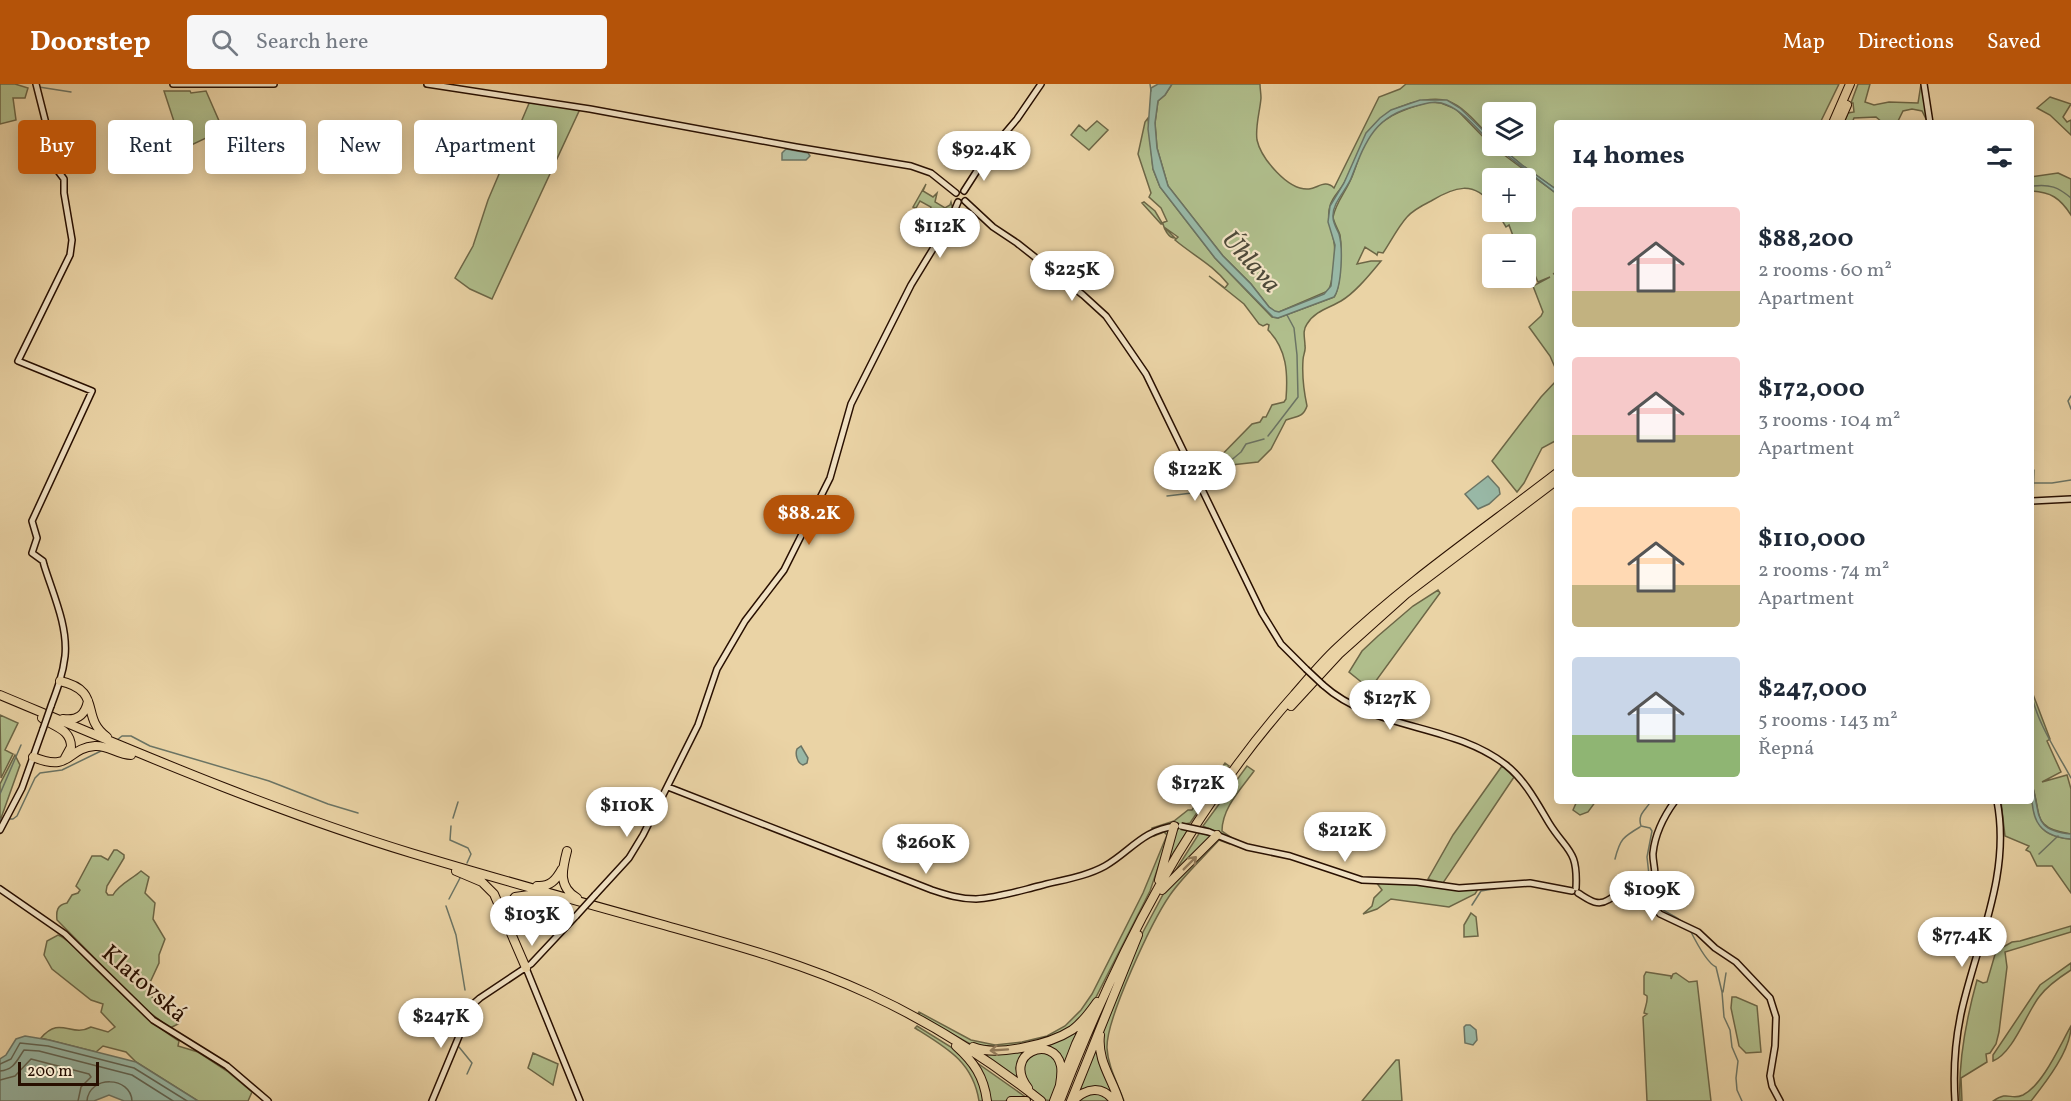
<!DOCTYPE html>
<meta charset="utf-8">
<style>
:root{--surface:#fff;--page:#f6f6f7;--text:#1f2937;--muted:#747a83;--accent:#b45309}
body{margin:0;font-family:Vollkorn,serif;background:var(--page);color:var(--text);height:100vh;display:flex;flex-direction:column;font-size:22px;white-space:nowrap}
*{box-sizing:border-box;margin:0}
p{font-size:20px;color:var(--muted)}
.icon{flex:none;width:33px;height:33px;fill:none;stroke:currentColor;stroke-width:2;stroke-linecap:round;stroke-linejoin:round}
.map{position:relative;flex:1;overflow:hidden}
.side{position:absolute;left:1554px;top:36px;width:480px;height:684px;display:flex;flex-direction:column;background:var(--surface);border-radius:6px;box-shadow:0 3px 15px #0003}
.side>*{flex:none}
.hud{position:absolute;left:18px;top:36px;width:570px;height:54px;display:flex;gap:12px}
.controls{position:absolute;left:1482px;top:18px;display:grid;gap:12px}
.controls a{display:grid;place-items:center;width:54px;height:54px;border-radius:6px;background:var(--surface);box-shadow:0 3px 15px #0003;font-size:30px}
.scale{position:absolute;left:18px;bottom:15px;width:81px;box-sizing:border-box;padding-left:6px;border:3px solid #280f00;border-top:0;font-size:16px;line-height:21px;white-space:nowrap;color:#280f00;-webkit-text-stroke:4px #f1e2c4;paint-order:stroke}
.price{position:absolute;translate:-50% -51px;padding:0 14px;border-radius:21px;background:#fff;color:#222;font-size:20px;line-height:39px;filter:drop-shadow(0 2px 3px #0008)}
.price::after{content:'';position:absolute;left:50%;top:36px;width:18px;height:14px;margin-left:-9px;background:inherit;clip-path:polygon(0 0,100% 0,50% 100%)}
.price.current{background:var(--accent);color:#fff}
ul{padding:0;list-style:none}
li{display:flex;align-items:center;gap:18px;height:150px;padding:0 18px}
li span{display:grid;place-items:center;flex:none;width:168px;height:120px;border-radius:6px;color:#555}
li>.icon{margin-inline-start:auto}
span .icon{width:72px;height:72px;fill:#fffc;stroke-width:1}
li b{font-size:26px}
h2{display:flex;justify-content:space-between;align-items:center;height:72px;padding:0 18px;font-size:26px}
.pill{padding:0 21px;border-radius:6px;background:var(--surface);box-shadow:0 3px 15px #0003;font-size:21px;line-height:54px}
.pill.current{background:var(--accent);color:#fff}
header{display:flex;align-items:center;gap:36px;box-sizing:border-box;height:84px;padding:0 30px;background:var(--accent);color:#fff}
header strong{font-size:28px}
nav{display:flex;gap:33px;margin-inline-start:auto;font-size:21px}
.search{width:420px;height:54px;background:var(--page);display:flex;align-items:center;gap:15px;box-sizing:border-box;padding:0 21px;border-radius:6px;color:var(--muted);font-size:22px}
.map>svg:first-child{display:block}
</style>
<header>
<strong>Doorstep</strong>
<div class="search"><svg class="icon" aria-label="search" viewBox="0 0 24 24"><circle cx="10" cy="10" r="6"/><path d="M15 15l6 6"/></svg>Search here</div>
<nav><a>Map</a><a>Directions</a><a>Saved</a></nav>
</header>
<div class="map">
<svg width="2071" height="1017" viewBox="0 0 2071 1017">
<rect width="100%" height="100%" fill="#ead3a5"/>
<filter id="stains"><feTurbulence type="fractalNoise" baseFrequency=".00333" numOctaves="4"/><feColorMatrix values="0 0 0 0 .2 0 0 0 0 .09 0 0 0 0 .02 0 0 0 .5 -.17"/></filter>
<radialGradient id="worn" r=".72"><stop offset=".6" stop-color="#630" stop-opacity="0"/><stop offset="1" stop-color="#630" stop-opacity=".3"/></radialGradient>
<path fill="#b0be8c" stroke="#6c6646" stroke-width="1.5" d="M0,0h15l13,4 -3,10h-12l3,22 -16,4z
M1172,0h88c0,5 1,9 1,14 -1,13 -6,29 -4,42 4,18 31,51 52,49 9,-1 16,-10 25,-1l45,-91 21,-8 6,-5h433l-19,39h-263v67l-35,-25 -23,-19h27v-34h-34v27c-12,-12 -27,-32 -44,-38 -12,-4 -26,-1 -37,2 -48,15 -46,41 -67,80 -4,8 -12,14 -14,23 -4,13 2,23 4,36 2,10 -1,41 -6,49l-49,21h-4l-6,-5 -18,-23 -28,-28 -55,-70 -11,-38 -2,-25 3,-22 7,-6z
M1858,0h12l-5,18 9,3 15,-3 29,1 3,-19 7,39 -6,-12 -10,-2 -9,2 -5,10 -15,2 -7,-6 -22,1 -2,5h-8l4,-10 6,-1 -1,-9h-2z
M164,7h26l1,2 15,-2 17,39 -40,19z
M2050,13l21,7 -8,13 4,5 4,-2v15l-21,-20 -13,-7z
M530,17l50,8 -88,190 -22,-10 -15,-11 18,-32 15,-46z
M1429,18l12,1 15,6 36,37 65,48v78l-4,2 4,-1v99l-7,-16 -21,-29 12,-11 2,-4 -10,-26 17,-9 -12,5 -4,-9h-3l-5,-8v-21h-10l-7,-19 -3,2 -9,-15h29v-34h-34v27c-18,-25 -38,-18 -61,-4 -8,4 -18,9 -24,16 -9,10 -16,24 -24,36l-5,-1 -1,3 -1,-1 -11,-7 -8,17 14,-3h10c-11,13 -25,31 -40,40 -12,7 -26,10 -34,23 -5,7 -2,14 -2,22 1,5 -2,9 -2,14 -1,15 1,32 4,46 -4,12 -11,10 -21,14l-15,29 -13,13 -27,3 -25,21 -7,-15 5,2 48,-49 8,-2 3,-5h3l6,-12 12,-3 2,-3c2,-26 1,-50 -18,-69l1,-5 -2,-1 -4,2 -4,-2 -15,-20 -35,-28 16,12 3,-4c-16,-20 -34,-28 -53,-44l3,-3 -14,-10 11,11c-7,0 -11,-10 -12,-14h-2l-19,-21 2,-1 11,9 7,12 5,-2 -6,-13 -12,-11 2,-4 -13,-39 7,-32 3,-4 5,51 7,18 55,71 57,59 6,1 56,-21c7,-9 8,-50 6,-62 -2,-6 -6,-12 -7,-18 3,-15 12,-24 18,-38 5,-11 8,-24 13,-35 13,-26 39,-35 65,-42z
M1097,37l11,9 -19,20 -18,-15 8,-10 7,6z
M2058,89l13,6v36c-11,-17 -20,-23 -40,-24v-14z
M926,100l-3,7 10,6 4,-4 -2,9 10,6 5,-3 1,-3 1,4 2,-1 -7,17 4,-13 -3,7 -13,-6 -5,6 -3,-2h2l2,-7 -11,-6 -4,7 -3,-1z
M1557,296v60l-15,8 -18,35 -7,9 -25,-31 49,-64z
M1438,506l2,3 -70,96 -21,-17 13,-21 16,-15 35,-30z
M2031,605l19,50 -3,2 14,31 -19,10 25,-7 4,14v45c-42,-6 -28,-21 -40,-52z
M0,631l18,8 -13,27 8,4 -12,24z
M15,671l5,10 -20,56v-37z
M1225,679l4,3 -39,57 -38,7v-2l22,-7 14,-11h4z
M1247,682l7,5c-13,18 -32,37 -32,60l10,7 -1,2 -12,-6v-3l-4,1 -12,-6z
M1502,682l12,11 -71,106 -15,-4 25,-44z
M2031,709c5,30 7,43 40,46v54l-19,-27h-15l-7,-14 -4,-2 3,-4 -24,-10 -4,-35h30z
M1577,717h19l-8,11 -8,3 -7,-5z
M1181,744l7,2 -26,41 15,-42z
M1169,745l1,3 -20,59 -56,110 -14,20 -24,15 -50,13 -32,-3 -57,-31 2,-3 52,28 24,5 27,-3 25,-6 18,-10 16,-16 11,-16 51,-101 24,-58 -3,-3 -10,4 -1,-3z
M1200,748l10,2 1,3 -39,39z
M1218,754l12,6 -11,-4c-16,18 -35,35 -49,55 -18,26 -64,124 -63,153 1,19 11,36 17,53h-3l-17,-38 -2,-29 41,-102 23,-43z
M114,766h3l7,5v3l-17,28 -1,6 2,3h5c5,-10 19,-16 28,-24l8,6 -4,16 10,10 -2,16 12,20 -6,16v8l-12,26 9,14 22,21 -8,4 -25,-19 -88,-89c-1,-9 0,-15 10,-17l5,-8 6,-2 2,-3 -4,-4 16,-30h9l7,4z
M1376,798c35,-1 69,7 104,4l-5,8 -26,13 -58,-8 -14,10 -14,5 9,-8 2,-8 8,-8z
M1471,829l5,4 2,19 -14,1v-12z
M2071,842v6l-66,20 2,15 -8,65 -3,12 -6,9 -4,1 1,8 -26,16 1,23h-2c-2,-41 6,-81 17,-121l6,3 4,-1 9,-31 16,-9 8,-1z
M58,851c14,6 27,24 39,35 26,25 50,51 82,71l-1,5 20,6 29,19 25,21 -4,9h-50l-62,-39 -10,-10 -23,-6 -7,6 -55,-14c19,-23 30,0 50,-11l17,5 7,-5 -14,-15 2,-8 -12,-4 -39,-31 -8,-14 3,-14z
M2071,879v7c-11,7 -24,16 -32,27 -13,17 -26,56 -46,64v-6l47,-70z
M1646,888l25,4v3l2,-5 3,-1 13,9 8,-1 14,120h-64l-4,-84 4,-3 -3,-1c1,-6 4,-11 3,-17l-3,-2v-18z
M1732,913h4l21,9 4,46 -15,1 -7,-7 -8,-38z
M1082,941l-19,43 -4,-12 -30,-8 -8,8 -5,12 5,14 -46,-32 38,1z
M917,942l42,26 16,17 10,32h-6c-6,-39 -32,-53 -64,-73z
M2071,942c0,24 -25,56 -40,75h-38c16,-11 17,0 30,-6 20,-10 37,-50 48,-69z
M1096,957l3,19 18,41 -19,-14 -19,3z
M1042,966l14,8 4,18 -9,25 -5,-1 -20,-16 -3,-23z
M533,969l25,11 -5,21 -25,-17z
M973,976l54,38 -11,-1 -11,4h-17z
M1396,976h3l3,41h-40z
M1097,1007l14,10h-36z"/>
<path fill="#98b8a6" stroke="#6b7464" stroke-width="1.5" d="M1158,0h14l-7,11 -7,6 -3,22 2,25 11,38 55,70 28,28 18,23 6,4 4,1 45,-18 7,-8 4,-41 -7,-23 2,-16 14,-23 22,-50 14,-15 11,-8 29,-10h27l13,8 32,31v5c-12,-12 -29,-33 -45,-39 -10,-5 -20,-2 -31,1 -41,10 -50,34 -64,70 -4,13 -20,26 -19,41 0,6 4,12 6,17 4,13 3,52 -5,63l-56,21 -5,-1 -58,-59 -55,-71 -7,-18 -5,-40 3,-41z
M1495,62h4l23,19 35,25v4z
M786,65l22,4 2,3 -4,4h-24v-7z
M1488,392l11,12 1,6 -11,10 -11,5 -13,-15z
M801,662l7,12 -1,5 -4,2c-6,-2 -8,-11 -6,-16z
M2031,698c11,30 -1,48 40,52v5c-37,-3 -40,-24 -40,-57z
M1466,941h4l6,5 1,10 -4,5 -8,-2 -1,-16z
M25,952l24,4 87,22 62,39h-74l-15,-6 -15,6h-94v-42l6,-4 10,-16z"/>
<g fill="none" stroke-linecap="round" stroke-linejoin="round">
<path stroke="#606453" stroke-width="1.5" d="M0,980l11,-5 9,-16 28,3 86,22 53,33
M0,987c14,-1 17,-11 24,-21l15,1 93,24 41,26
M0,996l15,-4 16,-17 58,15 2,3 -10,10 -3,14
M87,1017c2,-26 44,-25 45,0"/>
<path stroke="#6b7464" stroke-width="1.5" d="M1150,0l1,7
M39,3l32,5
M2033,102c17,-2 25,1 38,12
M2071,312l-3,5 3,8
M1268,352l30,-39 -1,-42 -3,-27 -7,-13
M2031,384l3,2 -1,29
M1204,399l37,-31 5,-8 18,-5
M2031,399h21l19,-3
M1167,412l25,-3 5,-4
M2031,442l2,-22
M2031,608c6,31 25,58 40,86
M117,656l5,-4h9l19,10 119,35 59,23 30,9
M0,710l21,-49
M453,734l5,-16
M0,735h1
M10,735h3l4,-3 18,-38 5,-5 22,-3 39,-19
M451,742l-1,14 18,8 3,6 -4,9
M2039,770l19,-18
M1615,775c5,-20 8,-22 25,-32
M1650,800l-3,-27 5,-26 -2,-3 -9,-2c-4,-12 5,-16 10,-25
M1651,804c9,28 12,19 32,34
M449,815l11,-21
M1472,821l9,-14 18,-3
M446,822l10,29 9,55
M1690,846c5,10 17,33 26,37l6,25 2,25 6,13 2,17 6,14 -2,17 1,12 5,11
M1723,908l3,-19
M459,963l13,16 -5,11"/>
<defs>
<path id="secondary" d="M36,0l22,87 6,8v14l8,47 -2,15 -52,106 74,30 -60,130 5,17 -5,15 11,8 1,4c9,29 24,61 21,91 -2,18 -8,34 -14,50
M173,0h101
M427,0l163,25 206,38 115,19 20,7 25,20
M1924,0l6,39
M964,107l25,-39 28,-33 24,-35
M965,117l28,26 24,16 66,52 23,21 14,20 26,38 116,239 19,31 25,25
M2031,417l40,-2
M1323,601c51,46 130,38 183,80 19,15 31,38 43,58 18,29 29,26 27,65
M668,703l264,103c15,5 28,9 44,9 21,-1 43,-8 63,-13 22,-6 46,-9 66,-20 26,-15 37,-36 71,-40
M0,746l22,-42 21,-59
M1209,748l38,15 43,9 72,24 55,2 42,6 71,-5 42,8
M0,805l65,45 88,86 74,46 41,35
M1640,806l20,24 38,18 17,16 21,14 34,36 6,19 -1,29 -5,30 2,10 8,15
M1578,809c10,6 19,14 30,7 4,-2 8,-6 12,-7 10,-3 23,0 31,-8 8,-8 1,-23 2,-32 2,-19 11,-37 22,-52
M595,811l34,-37 14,-23 55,-110 19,-56 28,-48 39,-51 46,-92 21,-74 60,-119 39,-64 8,-19
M526,884l54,133
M432,1017l40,-96 8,-7 51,-34 45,-48
M1955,1017c-2,-31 0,-61 7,-92 16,-69 49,-136 35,-208"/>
<path id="highway" d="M1833,39l17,-39
M1839,39l8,-18
M60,597c44,10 19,36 47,56
M0,611c136,57 270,115 411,158 83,25 166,48 249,71 71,20 142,39 209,70 61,28 119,65 172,107
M1291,622l48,-52 67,-60 151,-114
M42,634c12,9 29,11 29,29l-6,11
M63,635c15,2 22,-4 25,-18
M33,673c39,16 33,-9 62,-11 13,-1 23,9 36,9
M567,767c-5,19 -9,36 10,47
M456,787l26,11 12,12 32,74
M1159,796l15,-54
M537,802c13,1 19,-6 25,-17
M1162,806l55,-55
M507,834v-10l8,-11 14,-2 20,2
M1100,951c-3,26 12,43 19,66
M956,962c18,16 28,31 31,55
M973,963c25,10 77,-3 99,-17 10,-7 18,-18 25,-28
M1028,1004c-27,-35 26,-55 33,-22 1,6 0,13 -1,19
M1011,1017h15
M1054,1017l22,-57 12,-25
M1060,1017c57,-148 128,-287 234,-406 14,-16 28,-33 43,-47 68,-65 146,-118 220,-175
M1071,1017l67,-166
M1073,1017c13,-13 29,-16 41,0"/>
</defs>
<use href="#secondary" stroke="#280f00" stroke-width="8"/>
<use href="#highway" stroke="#280f00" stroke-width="10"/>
<use href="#secondary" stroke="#f1e2c4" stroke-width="5"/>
<use href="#highway" stroke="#ead3a5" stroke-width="8"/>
<defs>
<path id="secondary-bridge" d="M1306,585l17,16
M43,645l8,-23
M1181,742l28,6
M576,832l19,-21"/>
</defs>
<use href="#secondary-bridge" stroke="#280f00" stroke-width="8" stroke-linecap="butt"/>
<use href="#secondary-bridge" stroke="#f1e2c4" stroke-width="5"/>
</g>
<defs><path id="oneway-shaft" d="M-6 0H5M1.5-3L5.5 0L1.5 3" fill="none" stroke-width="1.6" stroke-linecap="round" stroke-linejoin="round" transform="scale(1.5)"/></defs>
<g stroke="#937b5b">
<use href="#oneway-shaft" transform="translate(1190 779) rotate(-45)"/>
<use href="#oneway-shaft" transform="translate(999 966) rotate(176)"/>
</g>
<g text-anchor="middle" stroke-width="4.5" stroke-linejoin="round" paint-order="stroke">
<g font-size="24" fill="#280f00" stroke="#f1e2c4">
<text transform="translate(145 899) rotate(41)" y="8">Klatovská</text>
</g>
<g font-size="26" font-style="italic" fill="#4f4a3a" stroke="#f1e2c4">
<text transform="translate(1252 177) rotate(48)" y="9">Úhlava</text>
</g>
</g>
<rect width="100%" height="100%" filter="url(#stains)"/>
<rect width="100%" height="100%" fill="url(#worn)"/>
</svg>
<div class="controls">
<a><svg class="icon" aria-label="layers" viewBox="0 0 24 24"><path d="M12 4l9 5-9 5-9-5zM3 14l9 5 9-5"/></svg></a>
<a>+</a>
<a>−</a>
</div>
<div class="scale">200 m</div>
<b class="price" style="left:984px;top:98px">$92.4K</b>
<b class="price" style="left:940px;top:175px">$112K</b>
<b class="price" style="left:1072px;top:218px">$225K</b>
<b class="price" style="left:1195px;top:418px">$122K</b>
<b class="price current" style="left:809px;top:462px">$88.2K</b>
<b class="price" style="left:1390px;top:647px">$127K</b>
<b class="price" style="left:1198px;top:732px">$172K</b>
<b class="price" style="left:627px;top:754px">$110K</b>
<b class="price" style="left:1345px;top:779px">$212K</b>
<b class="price" style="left:926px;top:791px">$260K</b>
<b class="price" style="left:1652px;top:838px">$109K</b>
<b class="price" style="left:532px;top:863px">$103K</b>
<b class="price" style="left:1962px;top:884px">$77.4K</b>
<b class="price" style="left:441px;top:965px">$247K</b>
<div class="hud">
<a class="pill current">Buy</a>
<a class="pill">Rent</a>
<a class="pill">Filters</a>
<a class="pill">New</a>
<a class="pill">Apartment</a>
</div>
<section class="side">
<h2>14 homes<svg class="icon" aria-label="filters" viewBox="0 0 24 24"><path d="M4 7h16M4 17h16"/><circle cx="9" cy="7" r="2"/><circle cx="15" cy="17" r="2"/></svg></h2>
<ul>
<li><span style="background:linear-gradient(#f6c9c9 70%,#c2b280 0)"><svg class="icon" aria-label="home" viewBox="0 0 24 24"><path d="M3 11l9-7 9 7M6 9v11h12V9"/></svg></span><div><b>$88,200</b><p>2 rooms · 60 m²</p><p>Apartment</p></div></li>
<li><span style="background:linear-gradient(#f6c9c9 65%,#c2b280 0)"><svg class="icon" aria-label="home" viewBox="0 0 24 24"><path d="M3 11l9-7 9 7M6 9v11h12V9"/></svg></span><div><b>$172,000</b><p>3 rooms · 104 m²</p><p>Apartment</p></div></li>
<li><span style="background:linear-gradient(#ffd9b3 65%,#c2b280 0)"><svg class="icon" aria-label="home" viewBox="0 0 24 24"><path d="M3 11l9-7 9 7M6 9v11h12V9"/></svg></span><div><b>$110,000</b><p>2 rooms · 74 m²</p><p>Apartment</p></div></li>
<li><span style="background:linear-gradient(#c9d6e8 65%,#8fb573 0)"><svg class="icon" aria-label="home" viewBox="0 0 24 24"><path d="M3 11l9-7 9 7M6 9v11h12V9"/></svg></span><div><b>$247,000</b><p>5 rooms · 143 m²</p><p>Řepná</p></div></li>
</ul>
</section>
</div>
